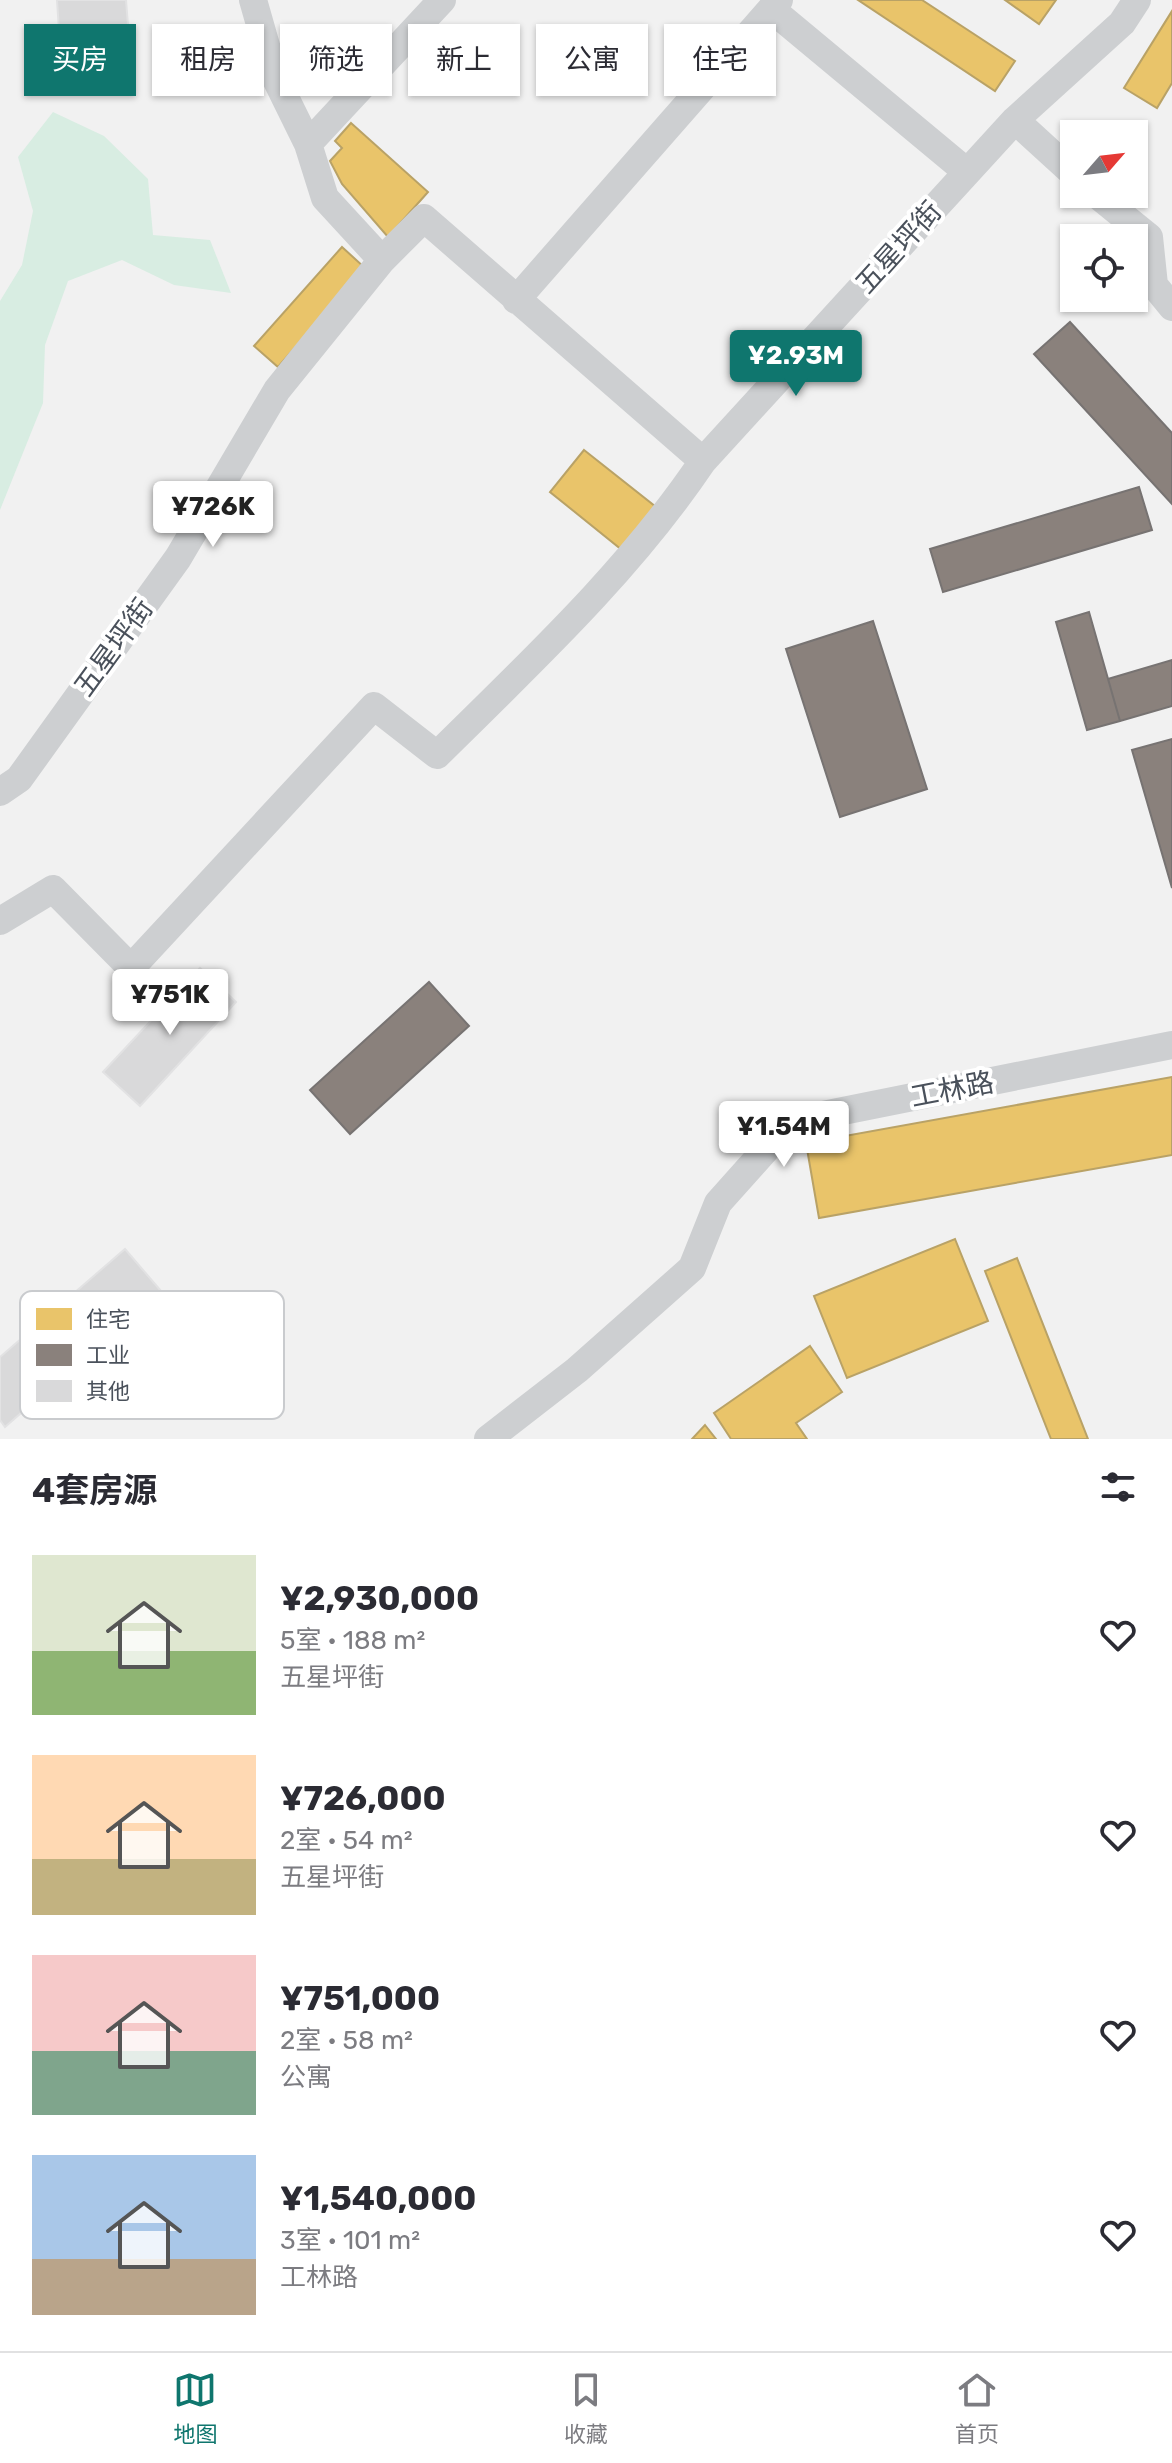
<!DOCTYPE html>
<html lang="zh">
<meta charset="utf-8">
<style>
:root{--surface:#fff;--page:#f7f7f7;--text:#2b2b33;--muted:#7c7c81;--line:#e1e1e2;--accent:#0f766e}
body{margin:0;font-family:Rubik,"Noto Sans SC",sans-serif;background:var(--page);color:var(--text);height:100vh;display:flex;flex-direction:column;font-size:30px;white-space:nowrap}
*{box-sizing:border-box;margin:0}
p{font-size:26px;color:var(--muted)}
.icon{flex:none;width:44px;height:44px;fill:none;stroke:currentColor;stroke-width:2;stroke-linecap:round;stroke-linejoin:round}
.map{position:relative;height:1439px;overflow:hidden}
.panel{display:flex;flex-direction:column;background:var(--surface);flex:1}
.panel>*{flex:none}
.top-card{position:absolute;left:24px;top:24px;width:1124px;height:72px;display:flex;gap:16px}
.needle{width:52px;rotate:62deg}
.tools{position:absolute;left:1060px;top:120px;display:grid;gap:16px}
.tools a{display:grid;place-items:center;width:88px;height:88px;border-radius:0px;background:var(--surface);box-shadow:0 2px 6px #0004;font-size:40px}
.price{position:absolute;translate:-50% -68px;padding:0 18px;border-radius:8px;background:#fff;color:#222;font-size:26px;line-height:52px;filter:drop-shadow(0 2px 4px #0008)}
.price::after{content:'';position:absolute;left:50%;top:48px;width:24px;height:18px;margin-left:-12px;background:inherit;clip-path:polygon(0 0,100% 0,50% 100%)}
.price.on{background:var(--accent);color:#fff}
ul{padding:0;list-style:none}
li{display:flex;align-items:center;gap:24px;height:200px;padding:0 32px}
li span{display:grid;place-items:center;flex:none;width:224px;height:160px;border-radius:0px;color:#555}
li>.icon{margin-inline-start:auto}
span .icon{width:96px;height:96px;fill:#fffc;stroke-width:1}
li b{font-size:34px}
h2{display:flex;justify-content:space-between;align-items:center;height:96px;padding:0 32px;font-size:34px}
.chip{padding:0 28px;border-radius:0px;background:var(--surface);box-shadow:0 2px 6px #0004;font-size:28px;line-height:72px}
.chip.on{background:var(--accent);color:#fff}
.dock{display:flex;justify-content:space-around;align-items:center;height:112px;border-top:2px solid var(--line);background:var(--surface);font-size:22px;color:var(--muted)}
.dock a{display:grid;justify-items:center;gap:4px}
.dock .on{color:var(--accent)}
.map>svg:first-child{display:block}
</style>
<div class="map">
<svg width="1172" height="1439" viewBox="0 0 1172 1439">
<rect width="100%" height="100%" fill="#f1f1f1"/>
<path fill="#d8ede2" d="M53,112l51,24 44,43 5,56 57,5 21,53 -57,-8 -52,-25 -54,21 -23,64 -2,58 -43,107v-209l22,-36 11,-54 -15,-54z"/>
<path fill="#e9c46a" stroke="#b9a266" stroke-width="2" d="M858,0h64l93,61 -20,30z
M1005,0h51l-17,24z
M1172,11v72l-15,25 -33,-20z
M351,123l77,69 -40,45 -46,-53 -12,-23 12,-13 -7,-7z
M342,247l23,21 -87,99 -24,-21z
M584,450l72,57 -34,43 -72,-58z
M1172,1077v78l-353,63 -13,-75z
M955,1239l33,82 -141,57 -33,-82z
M1017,1258l71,181h-37l-66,-168z
M810,1346l32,46 -46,31 11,16h-76l-17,-26z
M705,1425l11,14h-24z"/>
<path fill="#8a817c" stroke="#777372" stroke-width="2" d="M1070,322l102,111v71l-138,-150z
M1139,487l13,43 -209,62 -13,-43z
M1089,612l31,109 -33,9 -31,-108z
M873,621l54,168 -87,28 -54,-168z
M1172,660v46l-52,15 -12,-42z
M1172,739v149l-40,-138z
M429,982l40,44 -119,108 -40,-44z"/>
<path fill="#d9d9da" stroke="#e2e2e3" stroke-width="2" d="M57,0h69l2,25 -69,5z
M200,968l36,34 -96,104 -37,-34z
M125,1249l36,42 -156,136 -5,-7v-63z"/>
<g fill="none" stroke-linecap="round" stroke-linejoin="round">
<path stroke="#cdcfd1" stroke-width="28" d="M253,0l22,77 33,67
M771,9l196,163
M1015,120l59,54
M1096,194l53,43 5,48 18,22
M382,260l-57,-62 -17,-54 134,-144
M516,300l263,-300
M0,792l19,-13 159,-221 99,-168 105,-130 42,-42 279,243 312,-341 107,-97 15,-23
M0,921l53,-32 78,79 243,-262 63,49c94,-93 192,-184 266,-294
M488,1439l89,-69 115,-102 26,-65 59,-66 31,-19 364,-73"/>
</g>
<g text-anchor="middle" stroke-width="8" stroke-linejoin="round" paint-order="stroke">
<g font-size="28" fill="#4a515b" stroke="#fff">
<text transform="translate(898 247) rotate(-48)" y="10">五星坪街</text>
<text transform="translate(113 647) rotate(-54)" y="10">五星坪街</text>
<text transform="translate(952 1089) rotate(-11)" y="10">工林路</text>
</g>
</g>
<rect x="20" y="1291" width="264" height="128" rx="12" fill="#fff" stroke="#c9cbce" stroke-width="2"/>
<rect x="36" y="1308" width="36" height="22" fill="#e9c46a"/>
<rect x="36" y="1344" width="36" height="22" fill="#8a817c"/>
<rect x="36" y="1380" width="36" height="22" fill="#d9d9da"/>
<g font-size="22" fill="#4a515b">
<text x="86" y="1327">住宅</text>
<text x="86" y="1363">工业</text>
<text x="86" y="1399">其他</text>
</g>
</svg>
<div class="tools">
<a><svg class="needle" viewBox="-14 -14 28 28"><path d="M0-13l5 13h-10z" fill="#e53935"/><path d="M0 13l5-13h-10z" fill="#7c7c81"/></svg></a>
<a><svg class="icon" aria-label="locate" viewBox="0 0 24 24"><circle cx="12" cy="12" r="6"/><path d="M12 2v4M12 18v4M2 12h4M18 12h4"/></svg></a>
</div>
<b class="price on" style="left:796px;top:398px">¥2.93M</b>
<b class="price" style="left:213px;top:549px">¥726K</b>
<b class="price" style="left:170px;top:1037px">¥751K</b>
<b class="price" style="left:784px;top:1169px">¥1.54M</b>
<div class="top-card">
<a class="chip on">买房</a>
<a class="chip">租房</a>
<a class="chip">筛选</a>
<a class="chip">新上</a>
<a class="chip">公寓</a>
<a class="chip">住宅</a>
</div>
</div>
<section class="panel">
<h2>4套房源<svg class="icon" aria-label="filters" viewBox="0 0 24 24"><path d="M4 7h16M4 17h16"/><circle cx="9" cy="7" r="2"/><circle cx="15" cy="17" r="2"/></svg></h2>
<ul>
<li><span style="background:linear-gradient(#dfe7d0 60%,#8fb573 0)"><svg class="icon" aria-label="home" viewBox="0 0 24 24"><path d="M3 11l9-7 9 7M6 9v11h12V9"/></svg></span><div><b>¥2,930,000</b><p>5室 · 188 m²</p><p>五星坪街</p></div><svg class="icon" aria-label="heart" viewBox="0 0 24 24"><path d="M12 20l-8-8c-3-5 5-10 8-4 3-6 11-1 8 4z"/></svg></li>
<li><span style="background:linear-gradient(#ffd9b3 65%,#c2b280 0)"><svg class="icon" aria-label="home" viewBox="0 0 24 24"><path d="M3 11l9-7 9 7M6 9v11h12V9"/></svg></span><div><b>¥726,000</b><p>2室 · 54 m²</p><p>五星坪街</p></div><svg class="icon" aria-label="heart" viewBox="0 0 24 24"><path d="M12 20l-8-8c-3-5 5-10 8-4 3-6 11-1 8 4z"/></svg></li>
<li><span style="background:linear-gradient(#f6c9c9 60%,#7fa58c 0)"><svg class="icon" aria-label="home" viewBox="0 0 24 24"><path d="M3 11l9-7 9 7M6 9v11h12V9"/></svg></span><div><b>¥751,000</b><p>2室 · 58 m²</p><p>公寓</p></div><svg class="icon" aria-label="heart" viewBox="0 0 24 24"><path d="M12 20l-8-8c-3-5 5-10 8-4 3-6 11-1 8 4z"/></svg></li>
<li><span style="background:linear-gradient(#a9c7e8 65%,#b9a48a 0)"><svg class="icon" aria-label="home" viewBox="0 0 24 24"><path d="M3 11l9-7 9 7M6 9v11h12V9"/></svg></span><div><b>¥1,540,000</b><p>3室 · 101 m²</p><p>工林路</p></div><svg class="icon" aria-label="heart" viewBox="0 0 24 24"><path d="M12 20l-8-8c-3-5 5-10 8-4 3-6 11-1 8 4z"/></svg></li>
</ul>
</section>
<nav class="dock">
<a class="on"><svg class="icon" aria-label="map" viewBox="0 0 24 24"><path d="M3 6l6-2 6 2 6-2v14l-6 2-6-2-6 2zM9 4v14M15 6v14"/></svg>地图</a>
<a><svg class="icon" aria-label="saved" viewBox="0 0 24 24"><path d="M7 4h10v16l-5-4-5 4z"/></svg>收藏</a>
<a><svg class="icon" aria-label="home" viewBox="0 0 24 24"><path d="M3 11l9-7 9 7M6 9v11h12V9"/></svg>首页</a>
</nav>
